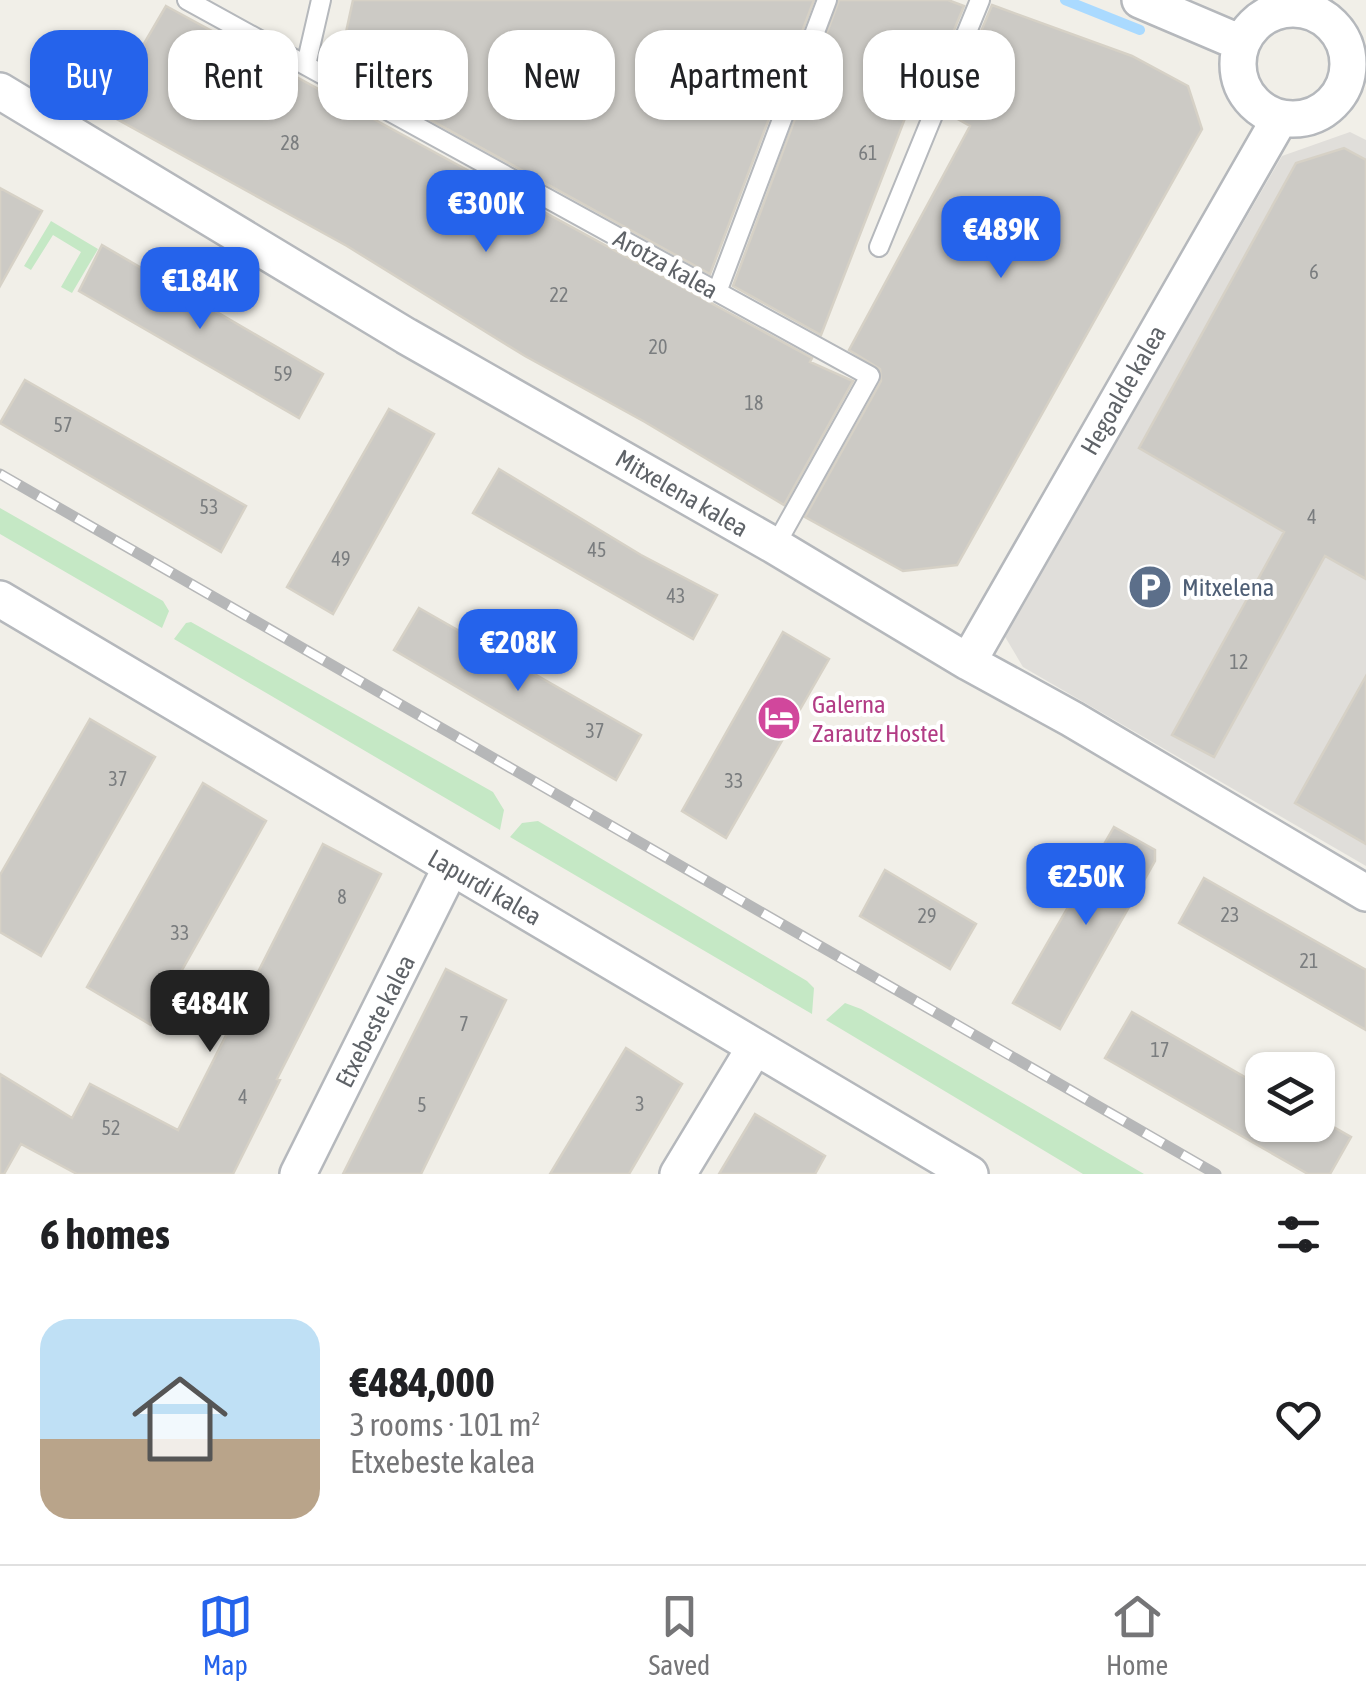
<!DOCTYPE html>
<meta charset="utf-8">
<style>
:root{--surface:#fff;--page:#f6f6f6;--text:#202124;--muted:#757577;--line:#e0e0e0;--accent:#2563eb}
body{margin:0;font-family:"Asap Condensed",sans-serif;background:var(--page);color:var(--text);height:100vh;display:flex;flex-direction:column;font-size:38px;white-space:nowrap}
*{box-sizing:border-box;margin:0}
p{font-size:32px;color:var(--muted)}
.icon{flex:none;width:55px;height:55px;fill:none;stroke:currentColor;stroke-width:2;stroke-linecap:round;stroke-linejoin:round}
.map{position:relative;height:1174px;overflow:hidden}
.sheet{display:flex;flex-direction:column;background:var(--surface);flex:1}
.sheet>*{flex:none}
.hud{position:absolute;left:30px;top:30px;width:1308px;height:90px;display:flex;gap:20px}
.tools{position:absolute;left:1245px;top:1052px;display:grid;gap:20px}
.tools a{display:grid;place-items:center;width:90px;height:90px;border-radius:20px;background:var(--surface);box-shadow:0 2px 8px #0004;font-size:50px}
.price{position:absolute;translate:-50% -85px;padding:0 22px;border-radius:20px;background:var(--accent);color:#fff;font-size:32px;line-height:65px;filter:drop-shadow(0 2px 5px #0008)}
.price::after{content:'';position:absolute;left:50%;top:60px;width:30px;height:22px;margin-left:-15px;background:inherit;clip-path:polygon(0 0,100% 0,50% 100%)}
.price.active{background:#222;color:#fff}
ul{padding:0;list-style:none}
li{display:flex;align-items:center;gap:30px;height:250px;padding:0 40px}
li+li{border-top:2px solid var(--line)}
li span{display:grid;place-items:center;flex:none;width:280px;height:200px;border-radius:30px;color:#555}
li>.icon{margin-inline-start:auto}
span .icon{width:120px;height:120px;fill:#fffc;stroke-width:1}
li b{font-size:42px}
h2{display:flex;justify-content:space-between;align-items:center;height:120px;padding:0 40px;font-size:42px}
.pill{padding:0 35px;border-radius:30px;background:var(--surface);box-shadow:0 2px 8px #0004;font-size:35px;line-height:90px}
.pill.active{background:var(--accent);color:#fff}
.dock{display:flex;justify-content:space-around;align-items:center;height:140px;border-top:2px solid var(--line);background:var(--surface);font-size:28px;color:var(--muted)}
.dock a{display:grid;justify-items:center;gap:5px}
.dock .active{color:var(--accent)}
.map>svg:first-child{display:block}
</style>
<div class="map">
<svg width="1366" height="1174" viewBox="0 0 1366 1174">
<rect width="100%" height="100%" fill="#f1efe8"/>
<path fill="#e0deda" d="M1350,132l16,8v726l-343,-199 -19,-32 278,-479z"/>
<path fill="#c5e8c5" d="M51,221l47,28 -26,44 -11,-6 20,-35 -28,-17 -22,35 -7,-4z
M0,508l163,93 6,10 -7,17 -162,-94z
M191,622l302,170 11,18 -4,20 -326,-191 12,-16z
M538,821l269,160 7,7 -2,26 -302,-177 12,-14z
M845,1003l16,6 283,165h-61l-257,-154z"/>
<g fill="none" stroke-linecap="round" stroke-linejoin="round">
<path stroke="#aadaff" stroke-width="10" d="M1065,0l75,30"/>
</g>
<path fill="#cccac5" stroke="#d6d1c6" stroke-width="2.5" d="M353,0h461l-104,274 -372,-205z
M839,0h109l16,6 -39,95 -11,-6 -93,240 -88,-49z
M992,5l140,51 56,30 14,43 -245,436 -54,6 -98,-54 76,-136 -1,-12 -31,-19 121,-224 -23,-13z
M166,6l646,352 -2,4 43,19 -69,124 -139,-83 -120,-66 -178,-110 -243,-134z
M1344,148l22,12v419l-41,-23 -111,201 -42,-22 112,-203 -145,-84 157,-285z
M0,188l42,23 -42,75z
M102,245l221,129 -24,44 -220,-127z
M25,380l221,126 -25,46 -221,-129z
M389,409l45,25 -101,180 -46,-27z
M499,469l142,86 76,40 -24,44 -220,-126z
M419,608l222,127 -25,45 -222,-130z
M783,632l46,27 -103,179 -44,-27z
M1366,676v168l-71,-41z
M90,719l65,38 -114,199 -41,-24v-57z
M203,783l63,38 -115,204 -64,-38z
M1114,827l41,23v11l-95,168 -47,-26z
M323,844l58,30 -104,205 3,1 -47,94h-156l-56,-30 -17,30h-4v-100l72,44 18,-34 88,46z
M885,870l91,54 -26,45 -90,-53z
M1204,878l162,92v60l-187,-107z
M446,969l60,31 -85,174h-78z
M1132,1012l130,75v38h68l21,12 -21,37h-22l-203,-116z
M626,1048l56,36 -53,90h-79z
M755,1114l70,42 -10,18h-96z"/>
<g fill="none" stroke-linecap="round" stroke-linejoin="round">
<defs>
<path id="service" d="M187,0l683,376 -95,170
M306,65l15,-65
M879,247l101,-247
M717,292l110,-292"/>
<path id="minor" d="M1140,0l101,43
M1238 64a55 55 0 1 1 110 0a55 55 0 1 1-110 0Z
M0,91l406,245 369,210 193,116 104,57 294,174
M0,599l970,575
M968,662l312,-544
M298,1174l153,-307
M678,1174l77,-127"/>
</defs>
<use href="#service" stroke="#b5b8bc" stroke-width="22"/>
<use href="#minor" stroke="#b5b8bc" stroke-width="40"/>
<use href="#service" stroke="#fff" stroke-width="18"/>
<use href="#minor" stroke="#fff" stroke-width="35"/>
<defs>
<path id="rail" d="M0,474l1216,700"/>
</defs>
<use href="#rail" stroke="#b6b7b8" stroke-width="11"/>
<use href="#rail" stroke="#fff" stroke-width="8" stroke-dasharray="22" stroke-linecap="butt"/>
</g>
<defs>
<symbol id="parking-disc" viewBox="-11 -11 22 22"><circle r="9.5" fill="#5c6f8a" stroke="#fff"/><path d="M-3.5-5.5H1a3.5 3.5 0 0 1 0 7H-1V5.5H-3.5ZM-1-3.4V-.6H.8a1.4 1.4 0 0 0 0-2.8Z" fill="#fff"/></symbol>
<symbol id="hotel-disc" viewBox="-11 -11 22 22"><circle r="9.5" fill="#d1479c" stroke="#fff"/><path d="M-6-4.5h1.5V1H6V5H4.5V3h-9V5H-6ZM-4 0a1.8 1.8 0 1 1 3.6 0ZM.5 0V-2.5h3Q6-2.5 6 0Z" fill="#fff"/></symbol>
</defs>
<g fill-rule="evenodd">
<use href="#parking-disc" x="1125" y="562" width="50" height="50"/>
<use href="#hotel-disc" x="754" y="693" width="50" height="50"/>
</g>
<g text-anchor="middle" stroke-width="8" stroke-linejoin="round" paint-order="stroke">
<g font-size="20" fill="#7a7d7f">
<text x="290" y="150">28</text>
<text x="868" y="160">61</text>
<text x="1314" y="279">6</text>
<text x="559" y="302">22</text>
<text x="658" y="354">20</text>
<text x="283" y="381">59</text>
<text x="754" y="410">18</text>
<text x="63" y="432">57</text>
<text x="209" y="514">53</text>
<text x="1312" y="524">4</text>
<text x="597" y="557">45</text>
<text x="341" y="566">49</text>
<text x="676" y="603">43</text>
<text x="1239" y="669">12</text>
<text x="595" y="738">37</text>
<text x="118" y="786">37</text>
<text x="734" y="788">33</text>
<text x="342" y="904">8</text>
<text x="1230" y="922">23</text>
<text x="927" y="923">29</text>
<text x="180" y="940">33</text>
<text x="1309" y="968">21</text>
<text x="464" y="1031">7</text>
<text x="1160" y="1057">17</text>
<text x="243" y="1104">4</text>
<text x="640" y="1111">3</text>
<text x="422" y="1112">5</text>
<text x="111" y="1135">52</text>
</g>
<g font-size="25" fill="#5f6368" stroke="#fff">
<text transform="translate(666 264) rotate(29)" y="9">Arotza kalea</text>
<text transform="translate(1123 390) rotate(-60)" y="9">Hegoalde kalea</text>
<text transform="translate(682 493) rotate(30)" y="9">Mitxelena kalea</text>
<text transform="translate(485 887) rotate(30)" y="9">Lapurdi kalea</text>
<text transform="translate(375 1021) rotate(-63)" y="9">Etxebeste kalea</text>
</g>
<g font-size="25" fill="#4e5e75" stroke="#fff" text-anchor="start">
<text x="1182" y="596">Mitxelena</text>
</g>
<g font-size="25" fill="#b23c85" stroke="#fff" text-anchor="start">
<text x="812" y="713">Galerna<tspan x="812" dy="29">Zarautz Hostel</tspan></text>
</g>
</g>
</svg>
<div class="tools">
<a><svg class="icon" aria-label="layers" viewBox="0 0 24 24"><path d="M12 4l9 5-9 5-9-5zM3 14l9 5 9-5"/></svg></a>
</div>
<b class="price" style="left:486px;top:255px">€300K</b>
<b class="price" style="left:1001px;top:281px">€489K</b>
<b class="price" style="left:200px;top:332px">€184K</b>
<b class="price" style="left:518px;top:694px">€208K</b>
<b class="price" style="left:1086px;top:928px">€250K</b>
<b class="price active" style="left:210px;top:1055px">€484K</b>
<div class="hud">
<a class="pill active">Buy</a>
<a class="pill">Rent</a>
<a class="pill">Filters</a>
<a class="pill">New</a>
<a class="pill">Apartment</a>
<a class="pill">House</a>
</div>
</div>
<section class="sheet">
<h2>6 homes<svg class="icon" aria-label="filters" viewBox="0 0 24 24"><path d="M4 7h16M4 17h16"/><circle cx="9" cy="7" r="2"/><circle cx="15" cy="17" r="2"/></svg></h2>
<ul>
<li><span style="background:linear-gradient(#bfe0f5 60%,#b9a48a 0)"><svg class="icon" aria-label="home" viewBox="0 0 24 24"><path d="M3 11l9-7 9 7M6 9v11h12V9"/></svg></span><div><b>€484,000</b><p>3 rooms · 101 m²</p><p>Etxebeste kalea</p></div><svg class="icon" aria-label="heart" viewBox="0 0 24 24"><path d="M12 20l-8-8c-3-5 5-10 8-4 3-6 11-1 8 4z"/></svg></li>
</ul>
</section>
<nav class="dock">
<a class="active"><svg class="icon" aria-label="map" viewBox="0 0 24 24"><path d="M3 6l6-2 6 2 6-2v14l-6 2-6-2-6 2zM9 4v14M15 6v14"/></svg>Map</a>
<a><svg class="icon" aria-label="saved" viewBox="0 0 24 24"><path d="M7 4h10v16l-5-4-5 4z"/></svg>Saved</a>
<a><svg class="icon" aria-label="home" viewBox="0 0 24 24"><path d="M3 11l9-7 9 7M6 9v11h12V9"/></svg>Home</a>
</nav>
